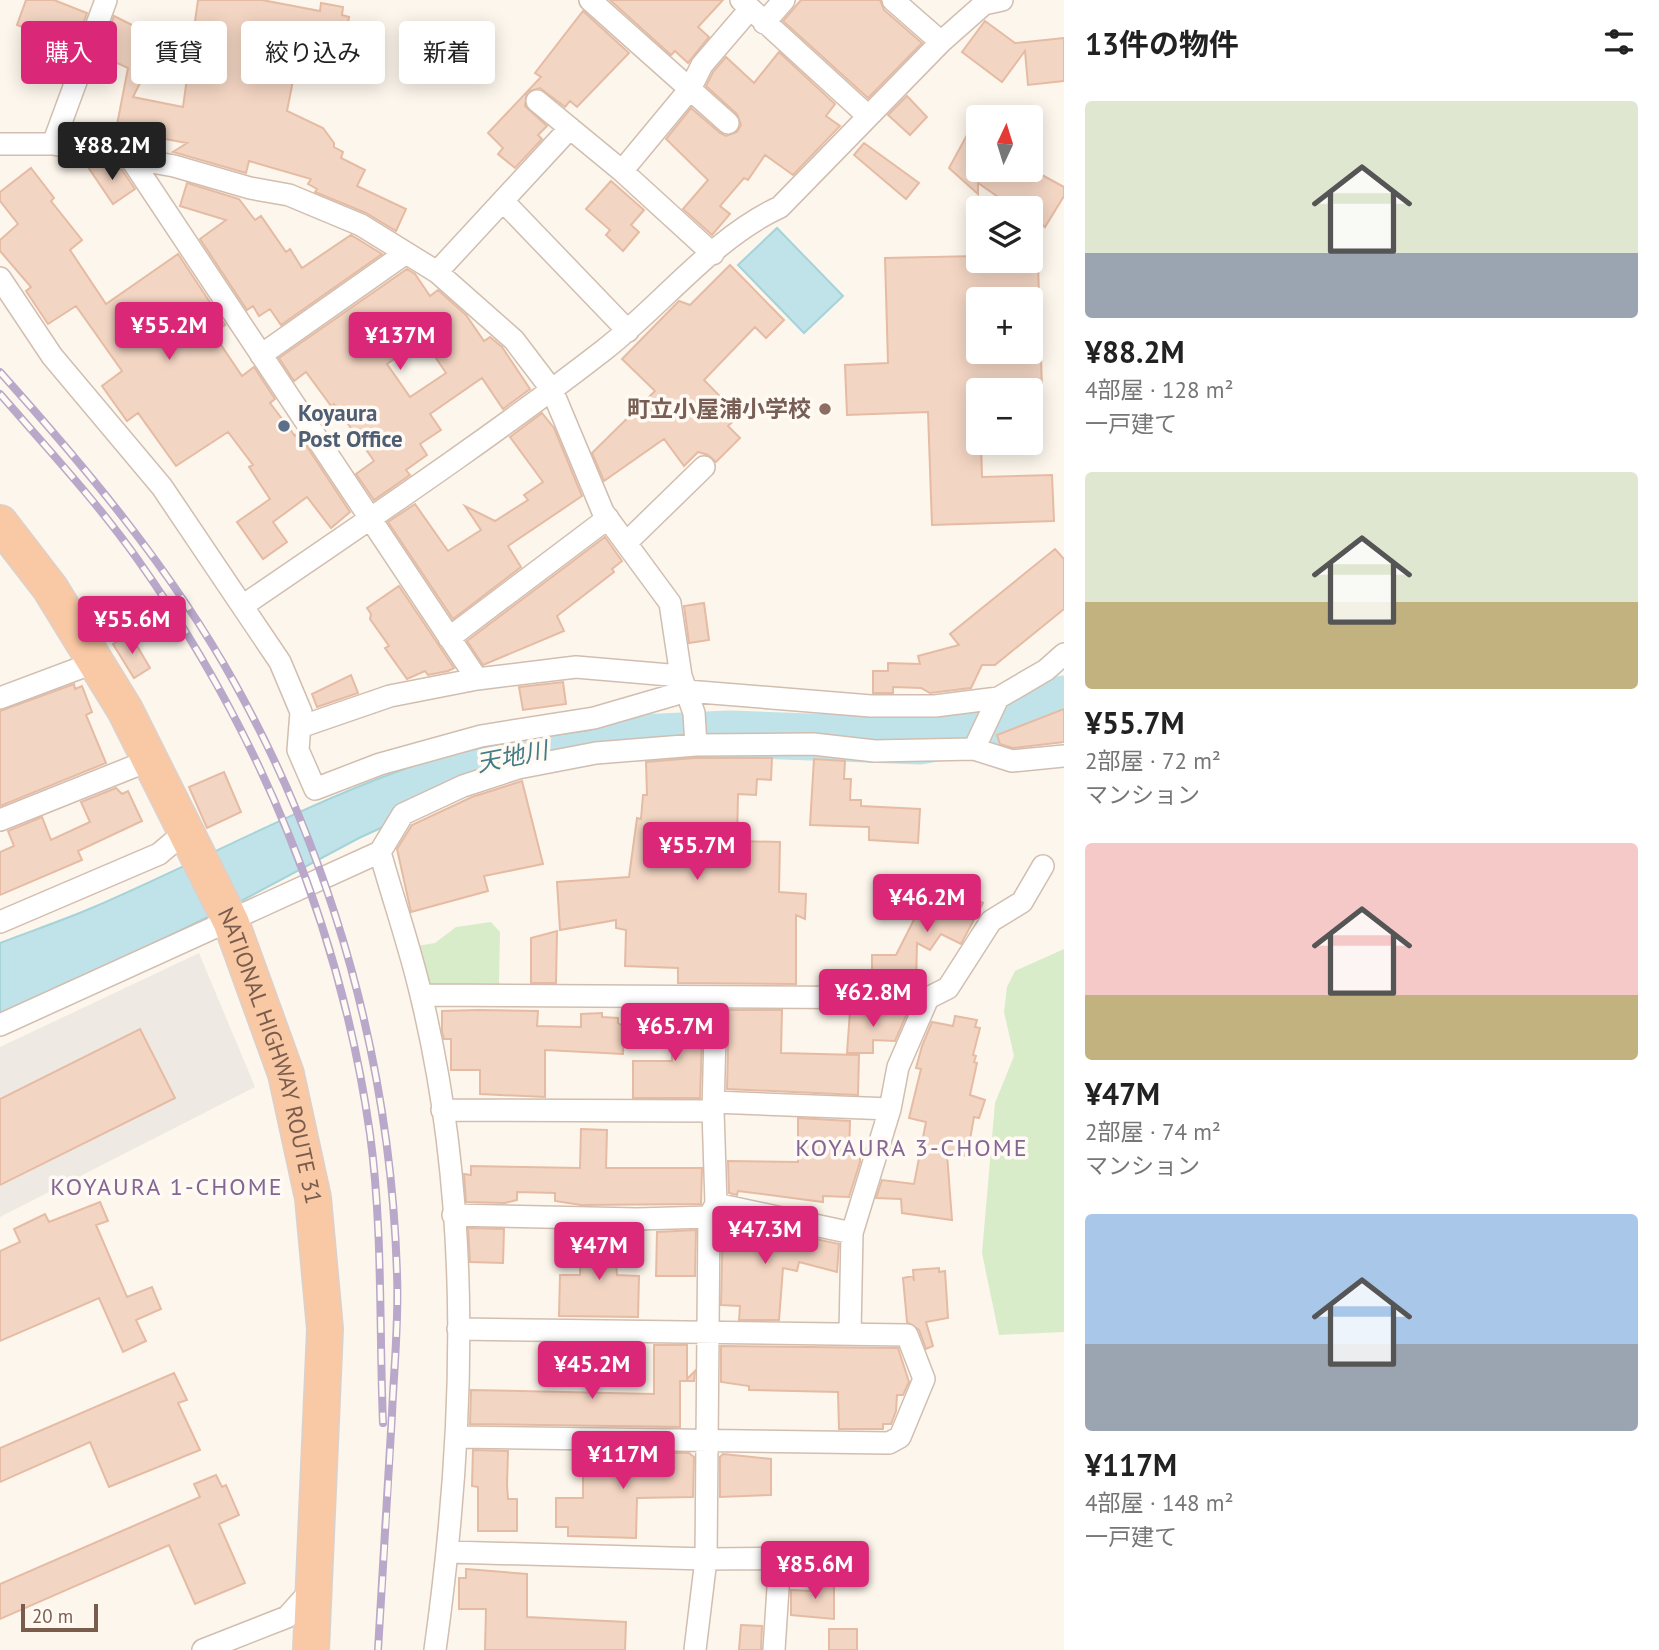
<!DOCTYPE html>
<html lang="ja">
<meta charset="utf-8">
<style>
:root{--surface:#fff;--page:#f6f6f6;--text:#222;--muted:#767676;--accent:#db2777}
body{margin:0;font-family:"PT Sans","Noto Sans JP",sans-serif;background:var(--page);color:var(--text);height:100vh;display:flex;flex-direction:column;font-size:26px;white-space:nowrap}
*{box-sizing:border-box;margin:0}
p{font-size:23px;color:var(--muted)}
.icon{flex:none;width:38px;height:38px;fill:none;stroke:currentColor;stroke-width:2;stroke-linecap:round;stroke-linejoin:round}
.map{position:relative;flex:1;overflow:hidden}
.drawer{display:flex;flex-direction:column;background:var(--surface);width:595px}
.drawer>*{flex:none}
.banner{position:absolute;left:21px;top:21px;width:665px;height:63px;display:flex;gap:14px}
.needle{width:46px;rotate:4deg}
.tools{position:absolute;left:966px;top:105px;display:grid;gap:14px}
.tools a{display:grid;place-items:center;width:77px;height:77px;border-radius:7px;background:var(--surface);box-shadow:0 4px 18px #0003;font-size:35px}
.scale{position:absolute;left:21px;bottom:18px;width:77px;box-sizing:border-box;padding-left:7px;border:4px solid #7a5c4d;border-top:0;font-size:19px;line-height:24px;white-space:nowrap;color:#7a5c4d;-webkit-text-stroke:5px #fffaf3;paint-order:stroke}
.price{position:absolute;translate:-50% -60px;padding:0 16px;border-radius:7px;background:var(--accent);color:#fff;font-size:23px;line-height:46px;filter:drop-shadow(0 2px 4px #0008)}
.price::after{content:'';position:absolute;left:50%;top:42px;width:21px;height:16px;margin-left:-10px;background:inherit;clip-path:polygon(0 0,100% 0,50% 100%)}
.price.on{background:#222;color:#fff}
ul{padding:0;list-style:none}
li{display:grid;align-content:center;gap:14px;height:371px;padding:0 21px}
li span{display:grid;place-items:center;height:217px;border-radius:7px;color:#555}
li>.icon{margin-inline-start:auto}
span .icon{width:126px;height:126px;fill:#fffc;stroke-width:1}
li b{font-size:30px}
h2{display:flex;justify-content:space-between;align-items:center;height:84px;padding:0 21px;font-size:30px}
.pill{padding:0 24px;border-radius:7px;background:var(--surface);box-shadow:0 4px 18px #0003;font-size:24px;line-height:63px}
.pill.on{background:var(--accent);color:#fff}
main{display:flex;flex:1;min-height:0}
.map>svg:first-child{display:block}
</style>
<main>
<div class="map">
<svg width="1064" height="1650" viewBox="0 0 1064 1650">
<rect width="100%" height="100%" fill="#fdf6ec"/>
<path fill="#efe9e4" d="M199,953l56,134 -255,130v-170z"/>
<path fill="#d8ecc9" d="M491,922l9,10 -1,50 3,12 -73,-1 -12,-47 18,-3 21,-16z
M1064,949v383l-65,3 -17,-82 13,-150 19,-47 -10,-44 3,-25 8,-16z"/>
<path fill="#bfe3e8" stroke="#a5d3da" stroke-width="2" d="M777,228l66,68 -39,37 -66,-68z
M675,720l2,30 -147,21 -82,26 -89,41 -116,62 -243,118v-75c31,-12 64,-23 94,-36 104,-45 203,-99 310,-138 79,-29 186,-39 271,-49z"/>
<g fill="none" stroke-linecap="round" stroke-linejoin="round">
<path stroke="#bfe3e8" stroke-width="47" d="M613,739l117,-5 190,7 86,-16 58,-26"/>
</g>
<path fill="#f3d5c3" stroke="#e6bba3" stroke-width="2" fill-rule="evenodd" d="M26,0h28l33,13 -11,30 -6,-3 -2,5 -51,-20z
M198,0h64l58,11 1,-8 22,4 -1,8 7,2 -7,40 -43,-7 -12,61 36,17 11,15v4l9,5 -2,6 24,12 -8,16 49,23 -10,22 -30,-18 -51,-21 2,-3 -9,-5 3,-5 -62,-18 -3,12 -73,-21 14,-9 -71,-13 12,-62 -28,-13 14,-39 48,24 -29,57 50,10z
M610,0h113l-25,27 11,10 -21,26 -13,-12 -4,4z
M801,0h79l4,10 38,33 -54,55 -85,-77z
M583,11l46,42 -52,54 -7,-6 -5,6 -25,-19 -13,4 -2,14 22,20 -9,9 4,4 -27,29 -17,-14 5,-6 -15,-15 53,-56 -6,-4z
M985,21l30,22 49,-5v43l-36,4 -3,-34 -23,31 -40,-30z
M779,52l56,52 -9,12 14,10 -47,49 -28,-20 -17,25 -4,-2 -24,28 10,8 -18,21 -29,-26 25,-29 -42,-41 25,-31 29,25 6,3 11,-4 4,-7 -4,-11 -31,-28 7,-14 13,-15 28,26z
M907,96l20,21 -17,18 -22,-20z
M978,115v55h55l31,17v9l-19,31 -14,-10v-9h-17l-36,-25v11l-29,-26z
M864,143l55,40 -13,16 -52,-44z
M92,164l30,6 13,19 -22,15 -25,-37z
M31,168l23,30 -3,3 31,39 -12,10 36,54 72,-50 47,71 -12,8 29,43 12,-9 21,32 -5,4 25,33 3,-3 52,79 -19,16 -24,-31 -34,25 14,20 -24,17 -26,-37 33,-23 -21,-32 4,-2 -25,-33 -52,34 -38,-53 -11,8 -25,-35 20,-15 -46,-65 -28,18 -22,-33 5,-4 -31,-36v-11l18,-16 -18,-23v-9z
M611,181l33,29 -13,15 8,7 -16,19 -17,-16 4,-5 -24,-21z
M187,183l52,16 16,21 6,-4 25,36 4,-3 12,19 49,-33 31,19 -101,71 -11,-16 -11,7 -6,-10 -6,4 -47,-71 26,-19 -46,-14z
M978,256v5h60l1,38h-61v61l63,-2 1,32h-64v53h3l1,34 70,-2 2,46 -122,4 -4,-113 -81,3 -2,-50 43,-2 -3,-105z
M730,265l54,55 -18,18 -11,-11 -51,53 35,36 -11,10 12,12 -24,24 -8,-7 -10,-3 -14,14 -20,-27 -60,42 -12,-28 63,-62 -33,-32 57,-58 11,4z
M407,269l8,5 15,22 8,-6 28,25 18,26 6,-4 12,10 28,42 -27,20 -21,-31 -52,36 11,16 -21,14 7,11 -21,15 4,5 -36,25 -18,-26 18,-13 -40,-57 -3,2 -25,-34 -12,9 -15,-23zM423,339l23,34 -36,24 -23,-33z
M542,413l12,15 28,68 -74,50 13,21 -68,52 -65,-97 27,-18 33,47 33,-21 -16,-24 30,15 33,-21 -4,-5 19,-13 -33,-45z
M605,537l17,24 -10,8 2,3 -57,44 7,15 -81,34 -16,-24z
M1055,549l9,10v50l-69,56h-13l-11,23 -41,5 -9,-5 -28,-1v6h-20v-22h15v-8l32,1 -2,-8 41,-11 -9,-11z
M399,586l55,82 -6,3 -20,4 -3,-4 -18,8 -22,-31 4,-2 -19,-27 1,-5 -4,-6z
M704,603l5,37 -20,3 -5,-37z
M130,634l20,34 -16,10 -21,-34z
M351,675l7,18 -41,14 -5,-13z
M563,682l3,22 -43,6 -4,-23z
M74,684l1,5 7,-3 10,26 -6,3 20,48 -106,43v-95z
M1064,709v33l-51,6 -13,-4 -3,-9z
M694,758h78l-1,22 -14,-1 -1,16 -18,-1 -1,47 43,1 -1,50 27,2 -1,25 -9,-4v69l-118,-1v-15l-53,-2 1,-36 -10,-2v-8l-56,10 -3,-48 72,-5 8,-59 4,1 2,-24h4l-1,-33z
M814,759l31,2 -1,18h7l-1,21h11v6l59,3 -2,34 -49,-3v-13l-59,-2z
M224,772l17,40 -34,16 -18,-41z
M522,781l21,83 -59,12 4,15 -77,21 -14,-63 15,-24 60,-28z
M116,788l6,6 6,-3 14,30 -64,30 4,9 -82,35v-43l14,-6 -6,-15 34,-14 9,23 39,-18 -9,-20z
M940,880l43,23 -22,41 -20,-10 -11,16 -13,-7 -1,42h-44v-30h24l25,-49 5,3z
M557,931l-1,52h-25v-45z
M479,1010l59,1 -1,15 44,1v-13l21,-1v4l16,1v5l6,4 -1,27 -78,-4v47l-65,-3v-24h-29v-31h-7l-2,-7v-21z
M678,1010h25l-3,88h-67v-37h39l1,-42 4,-1z
M729,1010h53l-1,43 78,2 -1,40 -131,-6z
M850,1011h58l-13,30 -22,-1v13h-26z
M955,1016l22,4 -2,7 5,1 -7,27 3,1 -2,6 3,1 -7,32 15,5 -6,18 -5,-1 -7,39 -20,-2 5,66 -50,-7 -1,-14 -25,-1 6,-18 32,4 12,-62 -17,-4 12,-49 -5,-1 6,-22 10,-24 21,4z
M140,1029l35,69 -175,87v-86z
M798,1118l52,3 -1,34h11v7l-11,35 -26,-1v6l-85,-11 -1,4 -8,-2 -1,-32 70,1z
M581,1129l26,1 -1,38h96l-1,36 -120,1 -26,-4v-8l-38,-1v8l-12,3 -39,-1 -2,-28 7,1v-9l109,2z
M100,1202l8,19 -12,4 31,72 25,-10 9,22 -25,11 10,21 -23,11 -24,-54 -99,43v-90l20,-9 -6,-13 31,-15 4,8z
M723,1219l116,25 -2,28 -38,-10 -2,9 -14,-3 -4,52h-40l1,-14 -19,-1z
M468,1228l36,1 -1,34 -33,-1z
M696,1230l-1,46h-39l1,-44z
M581,1231l33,1 3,43 22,1 -1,41 -79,-1 1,-41h20z
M939,1268v4l6,-1 3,47 -22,4 7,24 -7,3 -7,-19 -12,-8 -4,-44 10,-2 1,5 -1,-11z
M654,1345h33v34l8,-8 -1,10h-14v46l-210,-3 1,-34 183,4z
M721,1346l177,2 11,34 -6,13h-6l-1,16 -5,13h-8v5h-44l-1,-37 -89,-2v-4l-28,-4z
M174,1373l13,27 -9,3 22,47 -91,37 -19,-45 -90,40v-34z
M473,1450l35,1 -1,34 1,14h9v32h-39v-44l-6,-1z
M583,1452l106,1 5,4 -1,40 -56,1 -1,40 -68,-2v-9h-12v-29h27z
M723,1454l48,5v36l-51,2v-40z
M216,1475l6,12 4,-2 13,30 -20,9 26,59 -50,21 -26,-59 -169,74v-35l200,-87 -6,-13z
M466,1569l61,5v43l99,5 -1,28h-140l1,-41h-27v-31h7z
M810,1581h24v38l-43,-4v-25l19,1z
M741,1625l21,1 -1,24h-22z
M829,1629h28v21h-28z"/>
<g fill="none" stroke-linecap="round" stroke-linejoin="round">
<defs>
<path id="minor" d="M590,0l138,123
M741,0l127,116
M893,0l48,42
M764,23l20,-23
M537,101l85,70 91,83
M0,144h53l121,22 76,22 39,7 72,30 76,47 77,68 38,50 51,122 67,91 11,73 13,37 2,32
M53,144l53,-144
M131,159l346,520
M622,171l68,-82 12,-24 48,-56
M503,201l125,130
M437,272l133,-144
M0,278l52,78 110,131 118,175 21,50 -3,38 17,39 65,-25 101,-28 113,-18 93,-27 184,15h64l63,-8
M261,355l145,-102
M627,542l77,-75
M244,605c121,-83 244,-165 360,-255 59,-46 109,-112 176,-143l161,-165 43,-38 18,-4
M449,638l159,-120
M0,698l96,-36
M300,727l90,-31 87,-17 99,-12 105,9
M974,749l24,-51 48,-28 18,-16
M0,820l150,-60
M380,852c13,47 30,95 41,143 52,213 44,440 14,655
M0,922l159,-68 26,-22
M421,995l507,3 20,-10 43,-67 31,-19 21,-36
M0,1025l380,-173 23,-38 60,-28 55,-18 78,-15 100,-8 117,-1 62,7 99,-2 38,12 52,-5
M714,1102l176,7
M442,1110l271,1
M716,1204l136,29 38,-124 8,-42 30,-69
M453,1215l184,4 72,-2
M850,1334l2,-101
M458,1437l431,6 11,-6 24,-58 -17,-44 -449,-6
M449,1552l257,7 148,-1
M203,1650l84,-33 26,-29
M695,1650l11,-91 3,-342 7,-13 -3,-93 3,-114
M774,1650l6,-93"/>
<g id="trunk">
<path id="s1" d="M0,523l50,65 75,122 106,212 55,152 27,124 12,131 -14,321"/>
</g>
</defs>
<use href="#minor" stroke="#d1beb0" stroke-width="24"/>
<use href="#trunk" stroke="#dad1cd" stroke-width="38"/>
<use href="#minor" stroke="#fff" stroke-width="21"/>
<use href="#trunk" stroke="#f9c8a4" stroke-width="35"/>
<defs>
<path id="rail" d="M0,372c86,96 171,197 234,310 101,181 157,386 163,592 2,47 -3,93 -5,140 -4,78 -9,157 -14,236
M0,394c47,54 97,108 138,166 120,169 203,368 232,574 13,96 9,193 13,289"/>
</defs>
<use href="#rail" stroke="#b9a8c9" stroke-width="8"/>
<use href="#rail" stroke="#fffaf3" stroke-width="5" stroke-dasharray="16" stroke-linecap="butt"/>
</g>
<circle fill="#8d6e63" stroke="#fffaf3" stroke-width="2.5" cx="825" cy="409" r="7"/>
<circle fill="#5c6f8a" stroke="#fffaf3" stroke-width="2.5" cx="284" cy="426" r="7"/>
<g text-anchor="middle" stroke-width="7" stroke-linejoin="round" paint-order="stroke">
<g font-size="23" font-weight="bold" fill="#785e54" stroke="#fffaf3" text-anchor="end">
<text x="811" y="417">町立小屋浦小学校</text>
</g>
<g font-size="23" font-weight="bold" fill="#4e5e75" stroke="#fffaf3" text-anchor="start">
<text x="298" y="421">Koyaura<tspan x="298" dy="26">Post Office</tspan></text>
</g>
<g font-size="23" fill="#7a5c4d" stroke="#fffaf3">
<text dy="8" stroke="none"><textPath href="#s1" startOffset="602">NATIONAL HIGHWAY ROUTE 31</textPath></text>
</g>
<g font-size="24" font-style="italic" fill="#437c86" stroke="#fffaf3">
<text transform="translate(512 757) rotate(-11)" y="8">天地川</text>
</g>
<g font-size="24" letter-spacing="2" fill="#846695" stroke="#fffaf3">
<text x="912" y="1156">KOYAURA 3-CHOME</text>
<text x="167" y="1195">KOYAURA 1-CHOME</text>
</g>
</g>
</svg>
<div class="tools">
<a><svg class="needle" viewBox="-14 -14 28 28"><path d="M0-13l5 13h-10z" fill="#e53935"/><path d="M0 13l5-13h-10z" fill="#767676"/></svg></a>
<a><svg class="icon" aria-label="layers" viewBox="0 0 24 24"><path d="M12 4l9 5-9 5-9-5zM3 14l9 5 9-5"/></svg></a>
<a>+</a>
<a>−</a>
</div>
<div class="scale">20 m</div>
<b class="price on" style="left:112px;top:182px">¥88.2M</b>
<b class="price" style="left:169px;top:362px">¥55.2M</b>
<b class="price" style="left:400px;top:372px">¥137M</b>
<b class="price" style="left:132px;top:656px">¥55.6M</b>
<b class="price" style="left:697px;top:882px">¥55.7M</b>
<b class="price" style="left:927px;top:934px">¥46.2M</b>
<b class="price" style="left:873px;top:1029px">¥62.8M</b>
<b class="price" style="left:675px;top:1063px">¥65.7M</b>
<b class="price" style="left:765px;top:1266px">¥47.3M</b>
<b class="price" style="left:599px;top:1282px">¥47M</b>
<b class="price" style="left:592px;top:1401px">¥45.2M</b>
<b class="price" style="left:623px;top:1491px">¥117M</b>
<b class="price" style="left:815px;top:1601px">¥85.6M</b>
<div class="banner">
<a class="pill on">購入</a>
<a class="pill">賃貸</a>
<a class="pill">絞り込み</a>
<a class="pill">新着</a>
</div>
</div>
<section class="drawer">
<h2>13件の物件<svg class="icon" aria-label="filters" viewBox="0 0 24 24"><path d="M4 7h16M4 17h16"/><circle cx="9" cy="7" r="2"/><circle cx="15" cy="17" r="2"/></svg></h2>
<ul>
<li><span style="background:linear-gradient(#dfe7d0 70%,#9aa5b1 0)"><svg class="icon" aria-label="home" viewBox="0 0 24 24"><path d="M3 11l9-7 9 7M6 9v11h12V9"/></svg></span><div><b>¥88.2M</b><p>4部屋 · 128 m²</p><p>一戸建て</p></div></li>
<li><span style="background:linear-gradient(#dfe7d0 60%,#c2b280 0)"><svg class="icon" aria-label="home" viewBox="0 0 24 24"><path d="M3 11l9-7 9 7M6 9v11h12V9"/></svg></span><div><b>¥55.7M</b><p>2部屋 · 72 m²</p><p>マンション</p></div></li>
<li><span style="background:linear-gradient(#f6c9c9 70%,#c2b280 0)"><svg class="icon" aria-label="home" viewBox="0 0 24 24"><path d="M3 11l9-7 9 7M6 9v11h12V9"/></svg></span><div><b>¥47M</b><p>2部屋 · 74 m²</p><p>マンション</p></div></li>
<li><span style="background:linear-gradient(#a9c7e8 60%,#9aa5b1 0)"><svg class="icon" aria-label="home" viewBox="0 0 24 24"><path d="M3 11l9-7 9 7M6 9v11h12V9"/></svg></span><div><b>¥117M</b><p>4部屋 · 148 m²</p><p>一戸建て</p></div></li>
</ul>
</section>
</main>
